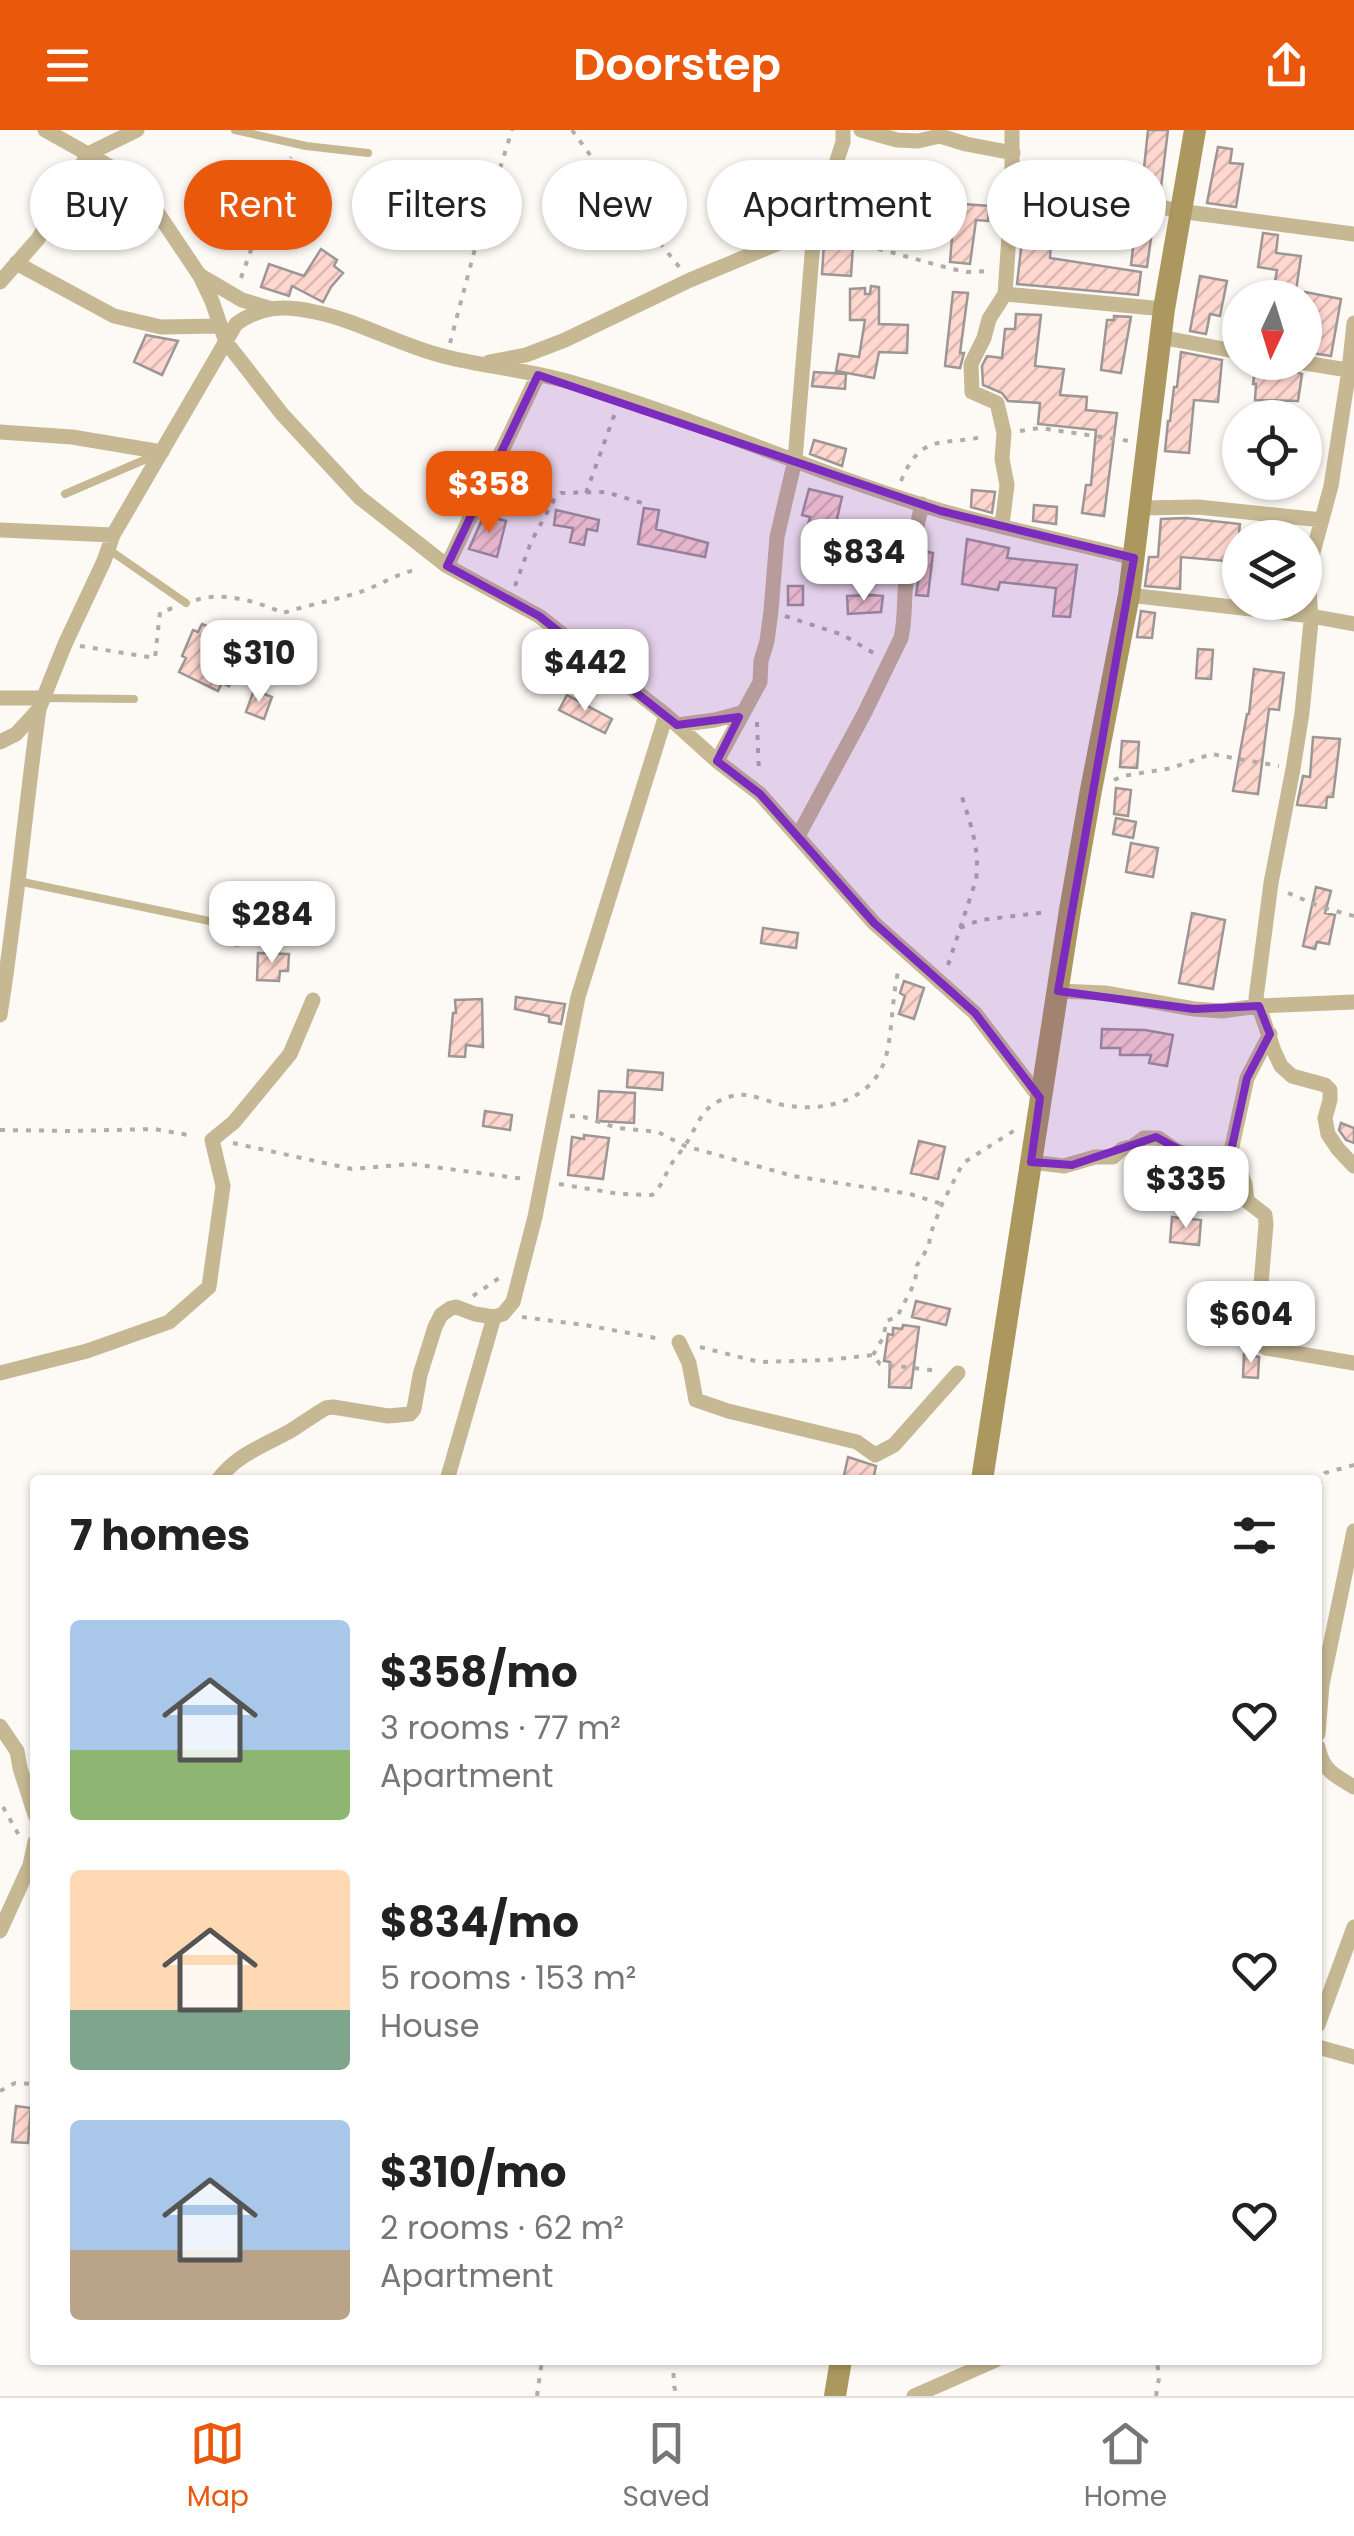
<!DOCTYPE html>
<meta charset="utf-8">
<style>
:root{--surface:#fff;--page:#f6f6f6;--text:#222;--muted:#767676;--line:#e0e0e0;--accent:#ea580c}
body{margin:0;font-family:Poppins,sans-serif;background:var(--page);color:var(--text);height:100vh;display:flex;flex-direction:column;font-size:38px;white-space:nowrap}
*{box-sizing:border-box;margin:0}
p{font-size:32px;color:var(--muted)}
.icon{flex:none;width:55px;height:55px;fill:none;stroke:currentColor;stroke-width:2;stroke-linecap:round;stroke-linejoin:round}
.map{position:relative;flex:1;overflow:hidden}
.drawer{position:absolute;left:30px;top:1345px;width:1292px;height:890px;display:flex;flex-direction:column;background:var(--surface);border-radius:10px;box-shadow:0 2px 8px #0004}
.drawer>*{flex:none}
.guide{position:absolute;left:30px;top:30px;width:1295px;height:90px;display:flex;gap:20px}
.needle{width:65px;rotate:184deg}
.controls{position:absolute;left:1222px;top:150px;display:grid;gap:20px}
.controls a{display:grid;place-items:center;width:100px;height:100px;border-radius:50%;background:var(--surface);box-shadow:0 2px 8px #0004;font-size:50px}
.price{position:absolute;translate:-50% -85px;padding:0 22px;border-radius:20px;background:#fff;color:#222;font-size:32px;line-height:65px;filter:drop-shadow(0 2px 5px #0008)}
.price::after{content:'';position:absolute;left:50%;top:60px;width:30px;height:22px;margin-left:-15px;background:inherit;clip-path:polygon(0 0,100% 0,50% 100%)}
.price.current{background:var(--accent);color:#fff}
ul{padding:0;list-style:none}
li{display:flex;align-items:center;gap:30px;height:250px;padding:0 40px}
li span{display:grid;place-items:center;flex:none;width:280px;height:200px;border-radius:10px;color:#555}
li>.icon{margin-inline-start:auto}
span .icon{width:120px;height:120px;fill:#fffc;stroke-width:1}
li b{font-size:42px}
h2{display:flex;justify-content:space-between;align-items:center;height:120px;padding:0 40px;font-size:42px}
.tag{padding:0 35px;border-radius:45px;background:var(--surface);box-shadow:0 2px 8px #0004;font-size:35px;line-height:90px}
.tag.current{background:var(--accent);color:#fff}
header{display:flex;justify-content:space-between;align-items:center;height:130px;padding:0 40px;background:var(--accent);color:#fff;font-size:45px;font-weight:600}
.dock{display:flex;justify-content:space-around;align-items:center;height:140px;border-top:2px solid var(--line);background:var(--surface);font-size:28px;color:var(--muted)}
.dock a{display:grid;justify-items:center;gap:5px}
.dock .current{color:var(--accent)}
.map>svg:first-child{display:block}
</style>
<header><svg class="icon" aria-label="menu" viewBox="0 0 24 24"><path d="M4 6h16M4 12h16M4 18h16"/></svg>Doorstep<svg class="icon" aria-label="share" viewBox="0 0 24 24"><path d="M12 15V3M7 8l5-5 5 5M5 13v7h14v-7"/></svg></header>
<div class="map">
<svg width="1354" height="2266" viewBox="0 0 1354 2266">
<defs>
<pattern id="building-hatch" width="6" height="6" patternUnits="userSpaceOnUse" patternTransform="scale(2.5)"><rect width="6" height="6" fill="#ffd7cf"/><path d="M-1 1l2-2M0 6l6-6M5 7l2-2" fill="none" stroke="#dab8b1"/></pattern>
</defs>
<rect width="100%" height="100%" fill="#fdf9f5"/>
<path fill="url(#building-hatch)" stroke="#9c9695" stroke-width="2.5" d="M1148,0h20l-8,65 -22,-5 2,-12h3z
M1218,17l14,2 -2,14 13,1 -7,43 -29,-4z
M925,71l64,5 -1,15 -12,-1 -6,44 -20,-2 2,-25 -30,-2z
M1137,83l17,4 -7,50 -16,-2z
M1263,103l15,2 -2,18 25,3 -6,42h-23l5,-28 -19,-3z
M1022,110l29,2 -1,16 91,14 -3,23 -121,-11z
M824,113l29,2 -2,31 -29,-2z
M321,119l16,11 -3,6 9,7 -12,14 -8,15 -31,-16 -3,10 -28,-9 8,-23 35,12z
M1200,146l27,5 -7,35 -10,-2 -4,20 -16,-3z
M871,156l8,1v37l29,1 -1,28 -28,-1 -5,26 -38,-7 3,-17 20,3 6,-37h-15v-31l15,-1v6h5z
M953,162l15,1 -8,60h4l-4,15 -15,-2z
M1305,162l36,7 -10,57 -26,-4z
M1016,184l25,1 -6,51 29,3 -4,26 27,2 -1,13 31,3 -13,103 -22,-3 4,-28h5l5,-55 -58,-6 2,-21 -32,-2 -6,-8 -19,-8 -1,-19 5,-10 15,2 3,-29h10z
M1114,186l17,1 -10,56 -20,-3 6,-50h7z
M146,205l32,6 -16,34 -28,-13z
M1181,222l41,8 -4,42 -24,-2 -5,53 -24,-2 3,-30h2l4,-34h3z
M1256,232h19l-1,2 15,2 4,5 9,3 -4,27 -43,-1 1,-16h-3z
M814,242l32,2 -1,15 -33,-3z
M814,310l32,9 -4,17 -32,-12z
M809,359l33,8 -6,26 -4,-1 -5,20 -22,-5 5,-20 -8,-2z
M972,360l23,2 -3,21 -21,-6z
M1034,375l23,2 -1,17 -23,-3z
M644,378l15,2 -3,19 52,14 -3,14 -67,-13z
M556,380l43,10 -2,11 -10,-2 -3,16 -14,-3 3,-14 -19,-3z
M484,385l22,6 -9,36 -28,-8z
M1186,388l54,6 -4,38 -55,-5 -1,32 -35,-3 4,-29h9l3,-38z
M967,409l42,9 -2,10 70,7 -7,52 -17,-1 3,-28 -56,-6 -2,8 -36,-6z
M923,421l10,2 -5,43 -12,-1z
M788,456h15v19h-15z
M869,465l14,1 -2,16 -33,2 -1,-18z
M1141,481l14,2 -3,25 -15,-1z
M202,494l21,9 3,-7 14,6 -3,5 12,6 -20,43 -7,-3 -4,8 -39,-19 7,-14 -4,-2 11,-26 5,2z
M1198,519l15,1 -2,29 -15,-1z
M1254,539l30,4 -5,37 -10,-1 -11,85 -25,-3 14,-77h2z
M254,560l18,7 -8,22 -18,-7z
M567,565l45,24 -7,14 -46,-23z
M1313,607l27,2 -7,58h-6l-1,11 -29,-3 6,-29 7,1z
M1122,611l17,1 -2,26 -17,-1z
M1116,658l15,2 -3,26 -14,-2z
M1116,688l20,4 -3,16 -20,-4z
M1131,713l27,5 -5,29 -27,-5z
M1316,757l15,4 -6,22 10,2 -6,29 -12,-2 -2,7 -12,-3z
M1192,783l33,7 -12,69 -34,-6z
M763,798l35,5 -2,15 -35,-5z
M258,823l31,1 -1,17h-8l-1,10 -22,-1z
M904,851l20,7 -10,31 -15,-5 6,-18 -5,-3z
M516,867l49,7 -4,20 -12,-2v-6l-34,-7z
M482,869l1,48 -17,-2 -1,12 -16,-1 4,-43h3l-1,-13z
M1102,899l43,1 28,5 -6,31 -18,-3 2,-8h-31v-7h-19z
M628,940l35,3 -1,17 -35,-3z
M599,961l36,2 -1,30 -37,-2z
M485,981l27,4 -2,15 -27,-4z
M1341,993l13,5v15l-8,-3 -7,-10z
M584,1005l25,3 -6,41 -35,-4 4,-38 12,2z
M919,1011l26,6 -7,32 -27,-6z
M1172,1087l29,3 -2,25 -29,-3z
M916,1171l34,8 -4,16 -34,-8z
M903,1195l16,2 -8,61 -22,-1 1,-25 -6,-1 4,-27 5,1v-7l9,1z
M1244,1224l15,3 -1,21 -15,-1z
M848,1327l28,9 -3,14h-30z
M16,1976l15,2 -3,35 -16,-1z"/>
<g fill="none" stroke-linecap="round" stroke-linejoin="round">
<path stroke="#b0adaa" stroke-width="4" stroke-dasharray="5 8" stroke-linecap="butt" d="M572,0l21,29 87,109
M828,105l124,34 15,3 22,-1
M241,148l21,-59 29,-62
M450,213l26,-98 36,-115
M1020,301l20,-3 89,13
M901,351c21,-50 41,-34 85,-45
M586,363l29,-80
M515,456l16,-44 24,-44 6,-5 45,-1 36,11
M196,470c26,-9 63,2 87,13 25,-8 52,-13 77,-21 21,-7 39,-20 60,-23
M785,486l58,19 34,20
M80,516l75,12 5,-46 13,-4
M757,592l2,51
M1114,650l9,-4 49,-8 39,-14 68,12
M1288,763l33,14 33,9
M960,798l20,-8 68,-8
M948,835l28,-85c4,-30 -5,-55 -14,-83
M570,986l14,1 33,11 41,4 27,14 108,30 117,18 32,10
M0,1000l71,1 83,-2 40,7
M233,1013l119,26 59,-5 114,15
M559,1054l61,10 32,1c10,-8 13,-21 20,-32 4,-7 10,-12 14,-19 9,-14 15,-34 31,-42 29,-15 38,-3 66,3 43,8 94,-5 104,-53 6,-28 5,-57 12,-84
M473,1166l29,-20
M522,1187l63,8 76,14
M700,1217l59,15 69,-2 45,-5 7,9 59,7
M873,1225l11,-19 2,-15 11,-4 18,-35 2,-17 12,-19 1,-11 12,-31 21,-41 52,-33
M1318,1355l7,-12 29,-8
M3,1677l17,30
M0,1961l15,-8 20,1
M673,2230l1,26 3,10
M537,2266l5,-36
M1156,2266l3,-18 -2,-18"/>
<path stroke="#c6b893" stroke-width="8" d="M235,0l71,16 62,7
M65,364l93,-40
M108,419l78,54
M43,568l91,1
M18,751l220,46 -1,16"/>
<path stroke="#c6b893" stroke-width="15" d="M45,0l73,41 33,32 49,73 12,25 14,41 56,72 77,83 88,69 92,50 127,99 51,46 43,33 114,129 101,90 65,85
M861,0l36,10 21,1 22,-5 26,8 47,9
M1012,47l42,11 35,3 90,20 175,23
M16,133l98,53 47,11 58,-1
M201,146l41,24 27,8
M0,152l38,-43 50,-85 49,-24
M1005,164l159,15
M1354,193l-5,47 -18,116 -23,85 3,50 -9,92 -9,56 -22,114 -15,115 18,53 7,15 11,10 33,9 5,5v10l-5,18 3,16 10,15 16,17
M1160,207l80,15
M489,232l37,-7 39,-15 125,-60 89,-37 39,-23
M1299,232l55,9
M0,302l72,5 90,15
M1140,378l58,-1 124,13
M1002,395l5,-40 -5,-26 2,-26 -7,-30 -25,-11 -1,-28 13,-26 5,-19 16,-25 7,-101v-63
M0,400l113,5
M447,436l91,-191
M1129,465l182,21 43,8
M0,568h43
M677,595l38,-5 26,-7
M0,612l16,-8 23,-25 26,-65 39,-83 9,-26 123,-211c25,-18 48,-19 79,-12 44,9 84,33 128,44 42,11 86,14 127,26 126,36 246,92 372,129 63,18 128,31 192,47
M717,631l43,-79 1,-21 6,-20 4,-30 6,-74 18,-77 19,-229 29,-89v-12
M798,706l66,-122 37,-76c5,-20 2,-42 6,-63 4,-24 10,-48 15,-71
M1058,861l47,2 89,16 28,2 37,-5 95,-4
M0,885c16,-101 25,-204 39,-306
M1223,1025l8,9 7,3 7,17 2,17 18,14 1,9 -9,109 2,10 7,5 88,15
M1031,1032l33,4 31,-9h18l9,-8 11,-3 11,-8h14l19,13 11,3 31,2 12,-5 16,-73 23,-44
M679,1212l10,21 7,37 32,11 129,31 18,13 19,-10 64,-72
M0,1243l87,-22 82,-29 40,-35 14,-101 -11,-46 22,-18 56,-68 23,-54
M218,1350c19,-26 46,-34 74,-50 11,-7 22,-15 34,-22l7,-1 55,9 22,-2 4,-5 6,-34 15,-48 6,-12 10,-7 5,-1 19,7 19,3 9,-3 10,-12 22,-85 43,-220 88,-282
M447,1350l47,-163
M0,1596l17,25 3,17 15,47
M1318,1604l4,-49 32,-154
M1318,1617c5,24 16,28 36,40
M0,1801l30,-66 5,-23
M1318,1895l36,-98
M1318,1917l36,10
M914,2266l82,-36"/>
<path stroke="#ac985e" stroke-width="22" d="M982,1350l88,-570 21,-120 38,-195 35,-286 31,-179
M835,2266l6,-36"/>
</g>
<path fill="#7b2cbf" fill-opacity="0.2" stroke="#7b2cbf" stroke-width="8" stroke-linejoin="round" d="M538,245l403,136 193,47 -76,433 136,18 65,-3 11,28 -23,44 -16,73 -43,3 -32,-17 -84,28 -41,-3 9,-64 -65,-85 -101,-90 -114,-129 -43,-33 22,-44 -62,8 -138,-109 -92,-50z"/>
</svg>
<div class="controls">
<a><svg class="needle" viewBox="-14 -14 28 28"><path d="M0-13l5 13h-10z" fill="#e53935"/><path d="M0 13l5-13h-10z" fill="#767676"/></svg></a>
<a><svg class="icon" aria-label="locate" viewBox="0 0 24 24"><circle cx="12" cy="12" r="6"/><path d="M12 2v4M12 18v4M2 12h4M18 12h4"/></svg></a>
<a><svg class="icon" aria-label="layers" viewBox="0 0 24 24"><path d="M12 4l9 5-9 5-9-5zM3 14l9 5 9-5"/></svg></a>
</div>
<b class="price current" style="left:489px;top:406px">$358</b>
<b class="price" style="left:864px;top:474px">$834</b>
<b class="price" style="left:259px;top:575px">$310</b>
<b class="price" style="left:585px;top:584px">$442</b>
<b class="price" style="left:272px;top:836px">$284</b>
<b class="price" style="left:1186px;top:1101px">$335</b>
<b class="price" style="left:1251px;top:1236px">$604</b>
<div class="guide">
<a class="tag">Buy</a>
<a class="tag current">Rent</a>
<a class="tag">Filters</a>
<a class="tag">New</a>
<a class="tag">Apartment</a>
<a class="tag">House</a>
</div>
<section class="drawer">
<h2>7 homes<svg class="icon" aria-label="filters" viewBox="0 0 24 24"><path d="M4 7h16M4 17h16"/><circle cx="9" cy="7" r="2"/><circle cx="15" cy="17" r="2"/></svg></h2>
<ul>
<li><span style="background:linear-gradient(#a9c7e8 65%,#8fb573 0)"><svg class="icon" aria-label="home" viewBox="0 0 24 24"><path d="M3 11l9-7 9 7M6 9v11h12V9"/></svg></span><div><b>$358/mo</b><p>3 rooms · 77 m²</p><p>Apartment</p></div><svg class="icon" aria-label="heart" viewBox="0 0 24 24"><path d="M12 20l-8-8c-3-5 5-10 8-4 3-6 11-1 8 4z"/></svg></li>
<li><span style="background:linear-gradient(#ffd9b3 70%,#7fa58c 0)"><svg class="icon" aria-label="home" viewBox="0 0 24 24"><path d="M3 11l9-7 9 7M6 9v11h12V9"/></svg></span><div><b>$834/mo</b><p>5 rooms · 153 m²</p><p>House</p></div><svg class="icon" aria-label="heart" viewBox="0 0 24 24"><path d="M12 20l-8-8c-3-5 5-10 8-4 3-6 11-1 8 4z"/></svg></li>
<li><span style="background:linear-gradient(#a9c7e8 65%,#b9a48a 0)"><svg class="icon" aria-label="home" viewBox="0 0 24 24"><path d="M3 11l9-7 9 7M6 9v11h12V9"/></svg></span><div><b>$310/mo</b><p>2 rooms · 62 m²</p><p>Apartment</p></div><svg class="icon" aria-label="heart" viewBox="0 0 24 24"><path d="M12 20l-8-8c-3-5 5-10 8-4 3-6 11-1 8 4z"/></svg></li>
</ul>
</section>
</div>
<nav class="dock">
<a class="current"><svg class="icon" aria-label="map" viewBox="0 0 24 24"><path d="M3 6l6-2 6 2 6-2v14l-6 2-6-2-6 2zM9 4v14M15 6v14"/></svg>Map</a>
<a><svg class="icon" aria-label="saved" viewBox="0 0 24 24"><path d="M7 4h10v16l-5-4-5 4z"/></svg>Saved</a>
<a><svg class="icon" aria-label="home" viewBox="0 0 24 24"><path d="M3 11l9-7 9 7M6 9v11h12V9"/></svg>Home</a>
</nav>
